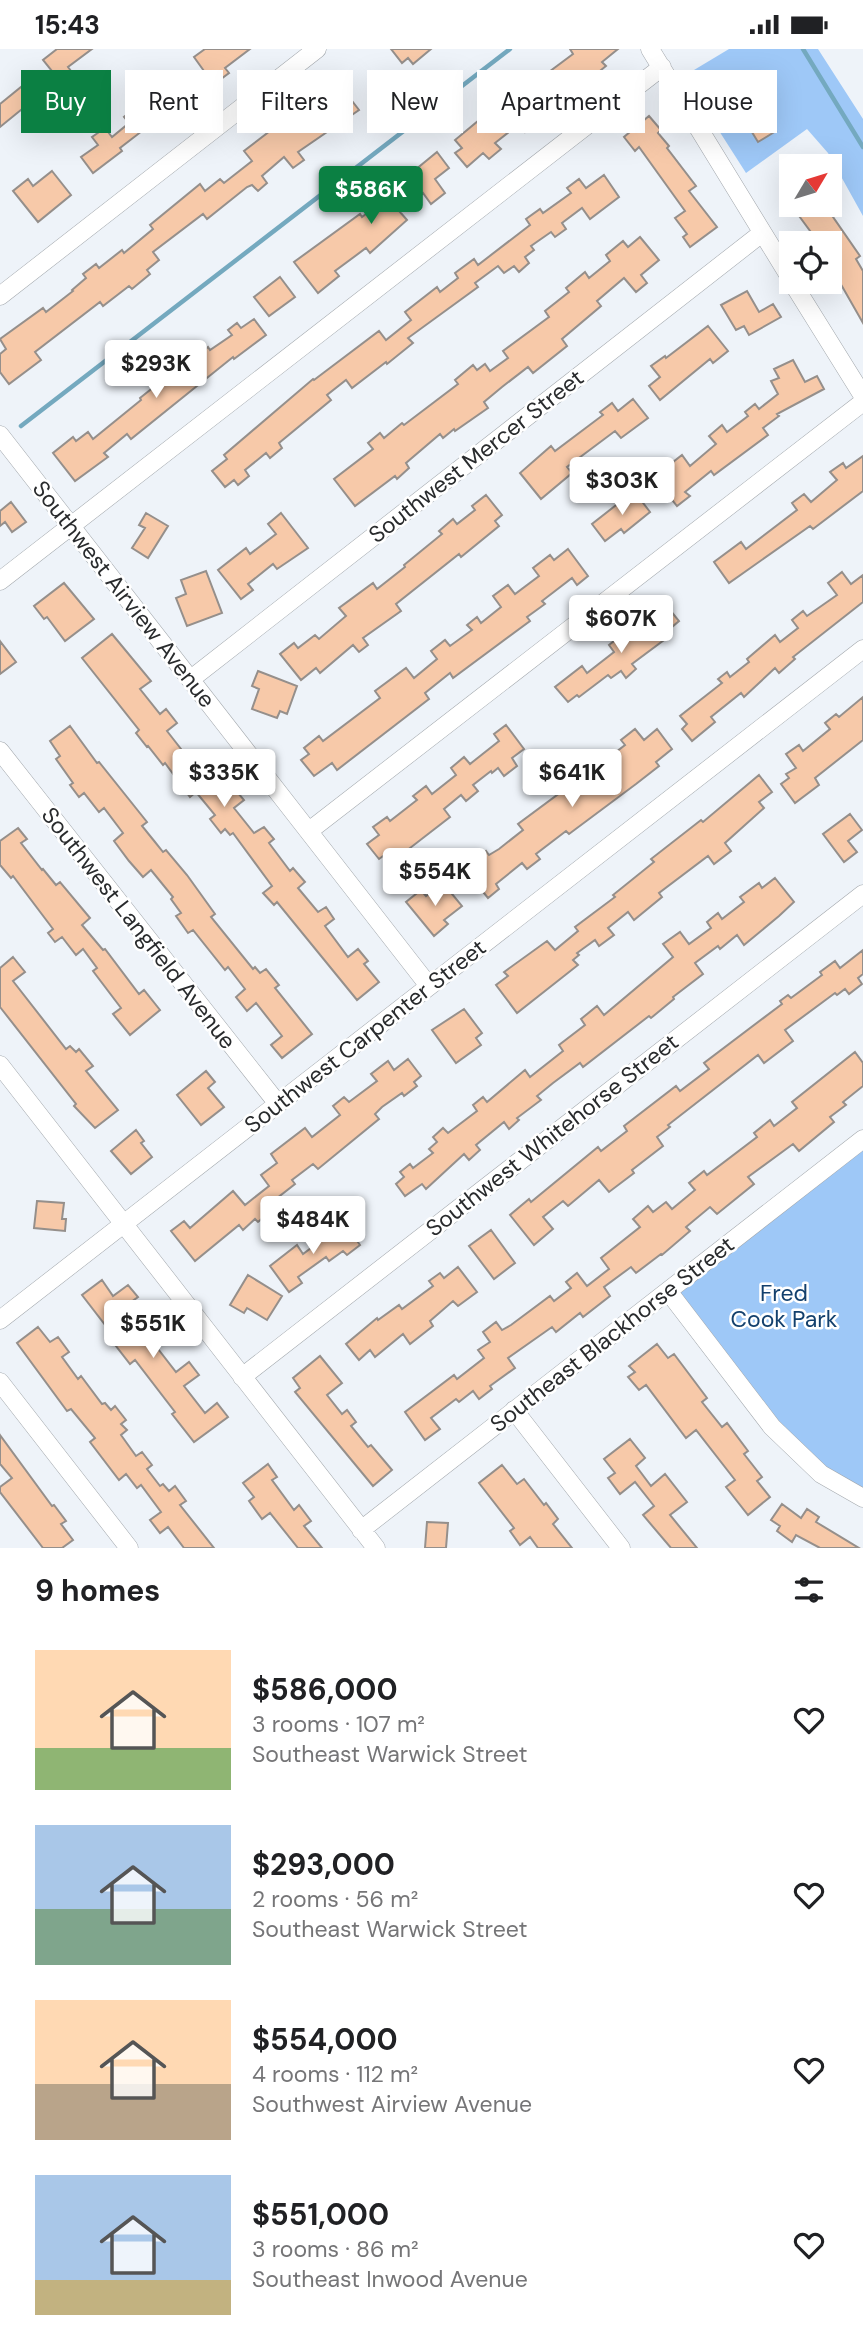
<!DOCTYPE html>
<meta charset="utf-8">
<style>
:root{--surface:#fff;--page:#f6f6f6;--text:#202124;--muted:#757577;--accent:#0b8043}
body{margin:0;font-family:"DM Sans",sans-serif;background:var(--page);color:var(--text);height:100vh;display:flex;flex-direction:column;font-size:26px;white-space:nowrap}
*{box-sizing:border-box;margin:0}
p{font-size:23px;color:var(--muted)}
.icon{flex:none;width:38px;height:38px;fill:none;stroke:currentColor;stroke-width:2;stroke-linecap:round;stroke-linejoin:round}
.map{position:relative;height:1499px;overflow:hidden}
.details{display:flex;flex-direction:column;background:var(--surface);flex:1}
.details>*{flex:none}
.banner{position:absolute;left:21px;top:21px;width:822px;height:63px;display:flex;gap:14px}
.needle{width:46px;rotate:52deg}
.controls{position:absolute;left:779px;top:105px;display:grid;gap:14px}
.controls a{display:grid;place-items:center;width:63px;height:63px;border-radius:0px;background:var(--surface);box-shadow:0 7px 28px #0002;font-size:35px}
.price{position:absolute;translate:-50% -60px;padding:0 16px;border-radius:7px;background:#fff;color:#222;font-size:23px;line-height:46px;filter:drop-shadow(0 2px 4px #0008)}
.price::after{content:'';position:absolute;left:50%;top:42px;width:21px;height:16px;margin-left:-10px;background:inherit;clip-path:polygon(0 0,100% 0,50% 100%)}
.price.on{background:var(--accent);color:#fff}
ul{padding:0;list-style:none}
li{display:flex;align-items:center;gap:21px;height:175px;padding:0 35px}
li span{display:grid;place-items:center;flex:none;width:196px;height:140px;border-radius:0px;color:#555}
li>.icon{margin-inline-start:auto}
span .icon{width:84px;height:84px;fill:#fffc;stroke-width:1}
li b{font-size:30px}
h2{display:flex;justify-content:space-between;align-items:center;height:84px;padding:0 35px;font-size:30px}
.chip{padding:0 24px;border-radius:0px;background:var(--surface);box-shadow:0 7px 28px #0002;font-size:24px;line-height:63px}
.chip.on{background:var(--accent);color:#fff}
.status{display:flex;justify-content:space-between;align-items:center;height:49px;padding:0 35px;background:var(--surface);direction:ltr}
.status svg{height:19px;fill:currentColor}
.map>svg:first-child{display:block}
</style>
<div class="status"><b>15:43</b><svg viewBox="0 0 49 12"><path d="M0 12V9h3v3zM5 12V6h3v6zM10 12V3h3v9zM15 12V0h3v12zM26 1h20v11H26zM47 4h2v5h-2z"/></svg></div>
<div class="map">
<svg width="863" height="1499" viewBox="0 0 863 1499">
<rect width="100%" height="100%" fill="#eef3f9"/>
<path fill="#9ec8f7" d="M729,0h89l45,70v97l-35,-63 -21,-24 -61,44 -62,-97z
M863,1099v345l-27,-16 -60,-53 -102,-132z"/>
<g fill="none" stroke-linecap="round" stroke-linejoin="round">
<path stroke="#74a9bf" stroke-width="4.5" d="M803,0l60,98
M21,377l489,-377"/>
</g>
<path fill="#f7c9a9" stroke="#958f8b" stroke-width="2" d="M57,0h35l-24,18 10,13 -16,12 -2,-3 -13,9 -4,-6 -43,35v-23l21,-17 4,5 27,-21 -9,-11z
M205,0h45l-25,19 4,5 -24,18 2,3 -30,24 -2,-2 -18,15 -6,-7 -31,24 2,3 -29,22 -12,-16 17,-12 -6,-8 13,-9 7,9 17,-14 -5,-6 18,-15 4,6 33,-27 5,6 20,-16 -10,-14z
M391,0h40l-18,15 -5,-6 -6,5z
M570,0h48l-16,13 4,4 -81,66 -6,-8 -24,19 6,6 -12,10 -6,-6 -16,14 -12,-14 7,-5 -7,-8 23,-19 6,7 18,-14 -4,-4 75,-56z
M339,35l20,26 -61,42 6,8 -11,8 -9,-11 -22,19 5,7 -9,8 -6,-6 -5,2 -40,32 -4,-5 -50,38 6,8 -12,10 3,4 -18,15 -3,-3 -26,20 -3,-4 -65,50 6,8 -32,24 -9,-12v-18l6,-5 -6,-10 43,-31 3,4 27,-21 -1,-1 14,-12 -3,-4 13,-10 3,4 23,-18 2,3 29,-24 -3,-4 50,-41 5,7 15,-12 4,4 28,-22 -8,-10 39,-30 4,5 14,-10 1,2 28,-21 -3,-4z
M757,52l4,7 6,-3 6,10 -5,4 8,12 -18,11 -11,-18 -6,4 -8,-12z
M649,67l12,14 -3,3 11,13 -2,2 29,38 -7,5 28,36 -27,20 -7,-10 4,-3 -12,-16 10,-7 -46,-64 -4,4 -11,-14z
M437,103l12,16 -14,11 10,14 -14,11 -8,-11 -23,19 7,8 -37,33 -4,-5 -31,23 4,5 -21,17 -24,-31 66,-48 2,3 22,-17 -4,-4 10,-8 4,4 17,-14 -2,-3z
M52,122l19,24 -33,27 -25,-31 15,-12 5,7z
M604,126l15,22 -29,22 -8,-11 -20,15 4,6 -11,8 -4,-5 -20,14 3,4 -9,7 4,6 -10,9 -5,-6 -10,7 -6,-7 -23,17 3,4 -70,51 5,5 -26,21 -1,-2 -34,26 -6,-8 -19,15 4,5 -52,43 3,5 -12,10 -4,-5 -21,17 4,6 -11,9 -4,-5 -9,7 -13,-16 15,-12 -3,-4 89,-76 1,1 65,-49 7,9 25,-20 -6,-8 32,-25 3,5 18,-14 -3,-5 19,-14 4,6 52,-40 -4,-6 14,-10 3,4 28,-20 -4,-5 12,-9 7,9z
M791,156h37l5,7 -2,2 29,42 -4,3 7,12v52l-28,-49 -5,4v-35h-11z
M640,188l19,23 -18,15 6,8 -11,9 -12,-14 -27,23 4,5 -39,33 5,7 -34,27 -5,-6 -26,20 -18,15 4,6 -33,23 -1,-2 -11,9 -3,-4 -34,29 3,5 -12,11 -2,-3 -40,30 -21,-27 39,-30 -5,-6 12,-10 4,5 18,-15 2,2 54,-41 -3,-4 18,-15 4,5 8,-6 5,7 18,-13 -5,-7 46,-34 -4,-6 24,-19 -3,-4 19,-16 4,6 21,-17 -4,-6 17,-14 5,6z
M280,228l15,20 -26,19 -15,-19z
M747,242l12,21 14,-8 8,13 -32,18 -5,-9 -8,4 -15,-25z
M254,270l12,16 -32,24 -1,-2 -102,82 -4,-5 -23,19 4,4 -33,24 -22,-28 20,-16 3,4 12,-9 5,7 48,-39 -1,-2 15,-12 -11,-15 14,-10 13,17 37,-31 2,3 22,-15 -4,-5 9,-7 4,5z
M708,277l20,25 -15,12 -3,-4 -50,41 -11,-14 11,-9 -9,-11 14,-10 1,2z
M793,311l12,22 12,-6 7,13 -47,25 2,2 -16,12 5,7 -54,40 -3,-4 -26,21 5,4 -13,10 -23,-29 28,-22 8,11 26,-22 -7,-8 13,-11 5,7 21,-16 -3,-4 10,-8 4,5 19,-15 -7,-13 8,-3 -5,-9z
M633,350l15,19 -27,20 -6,-7 -48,36 5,6 -31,26 -21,-26 31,-27 4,5 48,-36 -3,-3 12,-9 6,8z
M863,407v35l-50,38 -3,-3 -81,57 -15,-21 27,-20 5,7 51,-39 -5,-7 12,-9 7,8 26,-22 -7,-8 13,-9 3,5z
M634,442l16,21 -26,21 -3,-4 -16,12 -13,-17z
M486,446l16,20 -7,6 4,5 -38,31 -2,-3 -63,50 5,7 -38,27 5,7 -9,7 -6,-7 -33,28 -4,-5 -15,12 -21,-26 14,-11 4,5 17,-13 4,4 27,-23 -7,-8 34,-25 4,6 28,-22 -1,-2 38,-31 -3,-3 14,-12 4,5 18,-14 -3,-4z
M11,453l15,20 -14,10 -7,-10 -5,4v-15z
M146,464l22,13 -20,32 -16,-10 13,-20 -6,-3z
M281,464l27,35 -31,21 -4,-5 -25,20 5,6 -12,9 -23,-29 28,-22 4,6 26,-20 -8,-10z
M568,500l20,27 -11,9 -5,-7 -30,23 3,3 -18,13 3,4 -77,57 -3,-5 -25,20 4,6 -92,71 -5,-7 -18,13 -13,-16 8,-6 -5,-6 15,-12 4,5 57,-43 -5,-7 31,-23 8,10 23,-19 -6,-8 14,-11 5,6 22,-16 -5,-5 10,-8 4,6 20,-16 -8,-11 15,-11 7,9 24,-18 -6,-8 17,-13 4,5z
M206,522l16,42 -35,13 -11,-28 10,-4 -5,-14z
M842,523l9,12 12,-9v27l-70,55 2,2 -16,14 -4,-5 -31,29 -3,-4 -30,24 4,5 -23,19 -10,-12 5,-5 -7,-8 42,-33 -4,-4 9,-7 3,5 19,-15 -2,-3 28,-24 5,7 18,-14 -6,-8 11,-9 4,5 30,-21 -9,-12z
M64,534l30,36 -29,22 -18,-24 -3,2 -10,-13z
M666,556l13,16 -14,12 3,4 -36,27 4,5 -10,9 -5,-7 -10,7 -3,-3 -29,22 -2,-2 -9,7 -13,-15 27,-21 5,7 27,-21 -5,-7 14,-11 3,4z
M112,585l39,47 -11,8 20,25 6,-5 11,14 -10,8 25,32 13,-10 26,35 2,-1 11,13 -10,8 20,25 10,-6 10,12 -5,4 21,28 3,-3 12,14 -7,6 20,24 8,-5 8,12 -9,7 23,31 10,-8 10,12 -4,3 15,18 -22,18 -80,-98 -3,3 -11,-12 9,-7 -39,-53 -3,2 -5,-6 -4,4 -11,-14 5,-4 -19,-23 -6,5 -25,-34 -2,2 -15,-19 -1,1 -11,-14 3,-3 -57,-72z
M0,592l16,21 -16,12z
M258,622l39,15 -10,28 -7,-3 -3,7 -25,-9 7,-20 -7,-3z
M863,648v43l-48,38 4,7 -24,18 -14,-19 8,-6 -3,-4 10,-6 -10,-14 13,-9 4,6 27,-22 -5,-6 11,-9 3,3z
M506,676l18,24 -12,9 5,8 -13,10 -6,-8 -6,5 -1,-2 -18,14 5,6 -12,10 -5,-6 -17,14 6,8 -40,31 4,4 -19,14 -9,-12 -7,5 -12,-15 12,-9 -6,-8 14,-10 3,4 27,-21 -4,-4 13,-10 6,8 24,-19 -5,-7 13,-11 6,7 29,-23 -5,-7z
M70,677l27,37 2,-1 48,60 -5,4 13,16 8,10 3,-2 21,25 28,39 -4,3 42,52 2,-2 5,6 6,-4 13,16 -4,3 37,46 -30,24 -11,-13 11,-9 -26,-33 -9,8 -11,-14 9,-8 -17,-22 -3,3 -32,-40 -5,3 -12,-17 5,-3 -10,-14 2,-2 -22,-27 -8,7 -14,-16 -15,-20 9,-8 -19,-25 -5,4 -15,-19 -5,4 -9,-12 3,-2 -17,-24 4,-3 -10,-15z
M635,680l9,11 13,-11 15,20 -16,13 3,4 -23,18 -67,50 -3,-3 -30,23 4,5 -13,10 -5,-6 -26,21 3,5 -11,9 -21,-26 11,-8 -3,-4 11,-9 3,4 10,-6 24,-19 -5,-6 54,-40 4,5 27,-20 -4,-4 26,-20 -4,-5z
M759,726l13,17 -13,10 5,6 -39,35 6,8 -17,13 -6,-8 -49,37 3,4 -28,23 -6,-8 -20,16 6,7 -15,11 -4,-6 -18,13 2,2 -6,5 5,5 -61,48 -21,-28 12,-9 -4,-4 43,-31 8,9 23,-19 -3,-4 40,-30 -2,-2 41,-33 -3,-3 50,-39 2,2z
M850,765l12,16 -14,11 9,11 -13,10 -21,-28z
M18,779l9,11 -6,4 21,27 1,-1 13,16 4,-3 30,36 -8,7 21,25 2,-1 34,45 5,-4 16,20 -30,25 -17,-21 8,-6 -28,-37 4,-3 -14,-19 -7,6 -14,-18 -7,5 -7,-9 5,-4 -40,-53 -2,2 -11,-13v-24z
M775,829l19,24 -15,14 -35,29 -7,-10 -17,14 -2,-3 -23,17 8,11 -30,23 1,2 -23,19 -2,-2 -66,51 -3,-4 -27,20 -16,13 4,4 -24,18 2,2 -10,9 -5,-7 -28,23 4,5 -11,10 -5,-6 -38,35 -4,-5 -17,12 -9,-12 8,-7 -4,-5 10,-8 3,4 20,-15 -4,-4 8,-7 -4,-5 10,-9 5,5 29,-22 -4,-6 10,-8 4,5 38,-32 5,7 33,-26 -4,-6 26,-20 -4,-6 16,-13 7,9 69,-58 -10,-13 17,-12 9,12 22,-16 -4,-6 11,-9 4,6 22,-17 -4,-5 19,-14 3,5z
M443,834l19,23 -18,14 4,4 -14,12 -28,-34 15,-12 5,6z
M863,901v24l-5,4 4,6 -13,10 -4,-5 -8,6 -2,-2 -50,37 8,11 -29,22 -6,-8 -90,70 2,2 -13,10 6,9 -31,24 2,3 -25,19 -10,-12 -31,26 -5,-5 -20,16 10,12 -19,16 -24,-30 19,-16 2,3 67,-55 3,4 26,-20 -3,-5 52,-40 4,5 29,-22 -5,-6 78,-59 -2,-3 8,-6 3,3 31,-23 -2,-3 15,-11 5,7z
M13,908l12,15 -12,9 53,68 4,-3 6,6 3,-3 14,17 -7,5 32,39 -23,18 -21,-22 2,-2 -76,-97v-39z
M464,960l18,24 -6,5 5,7 -25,18 -24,-33z
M855,1003l8,11v23l-20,16 3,3 -16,12 4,5 -35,29 -6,-7 -45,33 6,7 -37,30 -7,-7 -24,20 4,4 -28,24 -1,-1 -25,19 -5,-6 -27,20 6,9 -27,21 -3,-4 -24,19 -4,-5 -44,31 7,10 -25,18 2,3 -13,10 -6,-8 -14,11 -3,-3 -25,19 9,11 -15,11 -20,-28 49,-37 3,4 27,-21 -6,-8 12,-8 -7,-10 13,-10 6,8 9,-5 39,-29 4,5 17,-13 -5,-6 11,-9 10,13 22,-17 -8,-11 39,-31 -7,-8 15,-13 5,6 13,-10 6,7 23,-19 -6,-7 15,-12 3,4 50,-38 -3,-4 16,-13 4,6 23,-18 -5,-6z
M408,1010l13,17 -7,6 3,4 -13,10 -2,-3 -20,14 -7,7 4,5 -61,50 -5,-5 -21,16 3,4 -28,22 4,5 -13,11 -3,-3 -12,11 -4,-5 -44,36 -24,-30 13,-10 6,7 43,-37 12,14 24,-19 -8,-11 16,-12 -6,-9 34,-26 7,9 28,-22 -7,-9 11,-9 5,5 28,-21 -6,-7 17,-13 6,9z
M206,1022l9,11 -7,6 16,19 -23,18 -24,-30z
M136,1081l8,11 -3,2 11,14 -21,17 -20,-23z
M37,1152l27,2 -2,16h4l-1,12 -31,-3z
M344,1174l16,22 -13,10 -4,-4 -14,10 -3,-4 -28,20 4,6 -13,9 -19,-26 27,-21 6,9z
M491,1181l24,33 -21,16 -25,-33z
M458,1218l19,25 -19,14 -5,-5 -23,20 3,5 -23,18 -7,-10 -28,23 -5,-7 -11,10 -13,-16 31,-26 1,2 21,-15 3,4 31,-23 -4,-5 11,-8 4,5z
M248,1226l34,21 -15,24 -20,-12 -3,5 -14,-8z
M102,1231l11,16 15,-11 10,12 -18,13 20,26 16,-12 10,13 -11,8 21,27 13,-10 10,13 -15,11 21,27 12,-10 11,14 -34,25 -22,-28 3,-2 -40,-52 -5,4 -21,-27 3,-3 -30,-39z
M38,1278l12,15 8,-5 11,15 -7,5 16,22 3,-3 21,28 3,-1 6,7 4,-4 11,14 -5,4 6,6 -6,5 15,21 6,-4 10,13 -5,4 13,17 3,-2 6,7 6,-5 11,15 -6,4 34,43h-30l-16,-21 -8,6 -10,-13 11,-8 -20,-27 -4,3 -11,-14 -7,6 -29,-38 5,-4 -24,-29 -4,2 -50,-68z
M657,1295l11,14 6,-4 33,44 -5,4 20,25 5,-4 21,28 -4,3 18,23 -5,4 13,16 -22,18 -22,-28 9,-7 -39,-50 -10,8 -40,-53 -7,5 -11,-13 7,-5 -6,-6z
M320,1307l22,27 -15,12 15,19 5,-4 9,12 -5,4 17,21 3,-2 21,25 -19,16 -78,-94 5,-4 -7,-10z
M0,1386l52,71 2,-1 12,16 -5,3 12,16 -11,8h-19l-43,-56v-5l12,-9 -12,-14z
M630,1390l15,19 -9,8 15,20 14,-12 22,28 -17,13 27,33h-26l-28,-33 11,-9 -19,-24 -15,12 -12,-16 7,-5 -11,-14z
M268,1415l9,13 -5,3 22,30 5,-5 12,16 -7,5 18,22h-24l-28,-35 -8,6 -13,-18 5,-4 -11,-14z
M502,1416l15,19 7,-5 20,26 2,-2 12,16 -5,5 19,24h-34l-8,-11 -10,8 -10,-14 4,-3 -35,-45z
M782,1455l19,14 6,-9 12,8 -3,5 43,26h-39l-24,-13 -4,7 -15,-11 3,-5 -9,-6z
M427,1473l21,1 -2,25h-21z"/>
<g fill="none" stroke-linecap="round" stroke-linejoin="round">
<defs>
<path id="minor" d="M650,0l141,230
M792,233l71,114
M0,247l317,-247
M0,386l429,551
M0,532l662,-514
M191,630l571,-446
M0,702l278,353
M309,782l554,-429
M0,1016l376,483
M668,1242l104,136 49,47 42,24
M0,1271l863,-671
M242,1328l621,-483
M0,1333l129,166
M514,1361l107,138
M361,1481l502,-391"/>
</defs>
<use href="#minor" stroke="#a3a8ad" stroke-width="19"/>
<use href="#minor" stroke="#fff" stroke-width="18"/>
</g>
<g text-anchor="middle" stroke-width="5" stroke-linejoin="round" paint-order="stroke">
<g font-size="23" fill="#292b2d" stroke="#fff">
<text transform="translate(476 407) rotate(-38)" y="8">Southwest Mercer Street</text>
<text transform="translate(124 545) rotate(52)" y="8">Southwest Airview Avenue</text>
<text transform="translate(139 879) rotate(52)" y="8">Southwest Langfield Avenue</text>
<text transform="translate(365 987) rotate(-38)" y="8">Southwest Carpenter Street</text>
<text transform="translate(552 1086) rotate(-38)" y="8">Southwest Whitehorse Street</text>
<text transform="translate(612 1285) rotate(-38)" y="8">Southeast Blackhorse Street</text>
</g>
<g font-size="23" fill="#13406d" stroke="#fff">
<text x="784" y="1252">Fred<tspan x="784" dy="26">Cook Park</tspan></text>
</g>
</g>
</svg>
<div class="controls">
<a><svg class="needle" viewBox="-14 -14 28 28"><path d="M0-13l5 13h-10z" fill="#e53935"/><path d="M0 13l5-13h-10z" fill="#757577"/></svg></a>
<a><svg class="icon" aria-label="locate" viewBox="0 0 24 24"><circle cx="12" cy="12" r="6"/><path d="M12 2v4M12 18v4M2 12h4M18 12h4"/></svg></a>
</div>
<b class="price on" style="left:371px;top:177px">$586K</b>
<b class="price" style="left:156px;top:351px">$293K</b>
<b class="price" style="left:622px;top:468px">$303K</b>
<b class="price" style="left:621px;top:606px">$607K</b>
<b class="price" style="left:224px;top:760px">$335K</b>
<b class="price" style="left:572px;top:760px">$641K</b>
<b class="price" style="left:435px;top:859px">$554K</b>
<b class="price" style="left:313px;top:1207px">$484K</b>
<b class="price" style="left:153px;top:1311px">$551K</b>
<div class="banner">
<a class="chip on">Buy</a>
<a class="chip">Rent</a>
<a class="chip">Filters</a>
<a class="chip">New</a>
<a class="chip">Apartment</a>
<a class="chip">House</a>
</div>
</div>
<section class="details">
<h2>9 homes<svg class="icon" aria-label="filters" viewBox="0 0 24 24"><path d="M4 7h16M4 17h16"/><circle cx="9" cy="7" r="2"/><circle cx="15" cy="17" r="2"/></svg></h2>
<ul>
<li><span style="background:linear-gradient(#ffd9b3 70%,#8fb573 0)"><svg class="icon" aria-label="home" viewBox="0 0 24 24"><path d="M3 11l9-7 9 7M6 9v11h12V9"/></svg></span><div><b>$586,000</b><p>3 rooms · 107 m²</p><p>Southeast Warwick Street</p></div><svg class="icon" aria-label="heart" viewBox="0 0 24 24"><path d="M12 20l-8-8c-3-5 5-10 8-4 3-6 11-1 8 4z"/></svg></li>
<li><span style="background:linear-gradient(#a9c7e8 60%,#7fa58c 0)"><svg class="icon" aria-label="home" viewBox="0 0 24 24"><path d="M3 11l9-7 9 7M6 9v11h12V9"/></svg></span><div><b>$293,000</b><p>2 rooms · 56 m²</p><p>Southeast Warwick Street</p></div><svg class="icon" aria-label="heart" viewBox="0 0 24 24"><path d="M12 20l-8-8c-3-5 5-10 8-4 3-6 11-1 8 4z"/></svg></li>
<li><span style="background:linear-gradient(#ffd9b3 60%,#b9a48a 0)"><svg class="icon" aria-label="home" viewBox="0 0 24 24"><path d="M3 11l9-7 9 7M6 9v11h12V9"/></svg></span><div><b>$554,000</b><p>4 rooms · 112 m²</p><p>Southwest Airview Avenue</p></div><svg class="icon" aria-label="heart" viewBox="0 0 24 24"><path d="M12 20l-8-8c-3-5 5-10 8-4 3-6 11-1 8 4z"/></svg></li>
<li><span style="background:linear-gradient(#a9c7e8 75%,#c2b280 0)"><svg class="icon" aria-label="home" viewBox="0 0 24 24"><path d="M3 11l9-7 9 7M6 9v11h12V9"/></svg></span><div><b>$551,000</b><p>3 rooms · 86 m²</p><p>Southeast Inwood Avenue</p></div><svg class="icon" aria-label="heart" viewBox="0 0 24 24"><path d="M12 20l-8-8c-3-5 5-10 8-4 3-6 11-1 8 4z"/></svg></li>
</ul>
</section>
